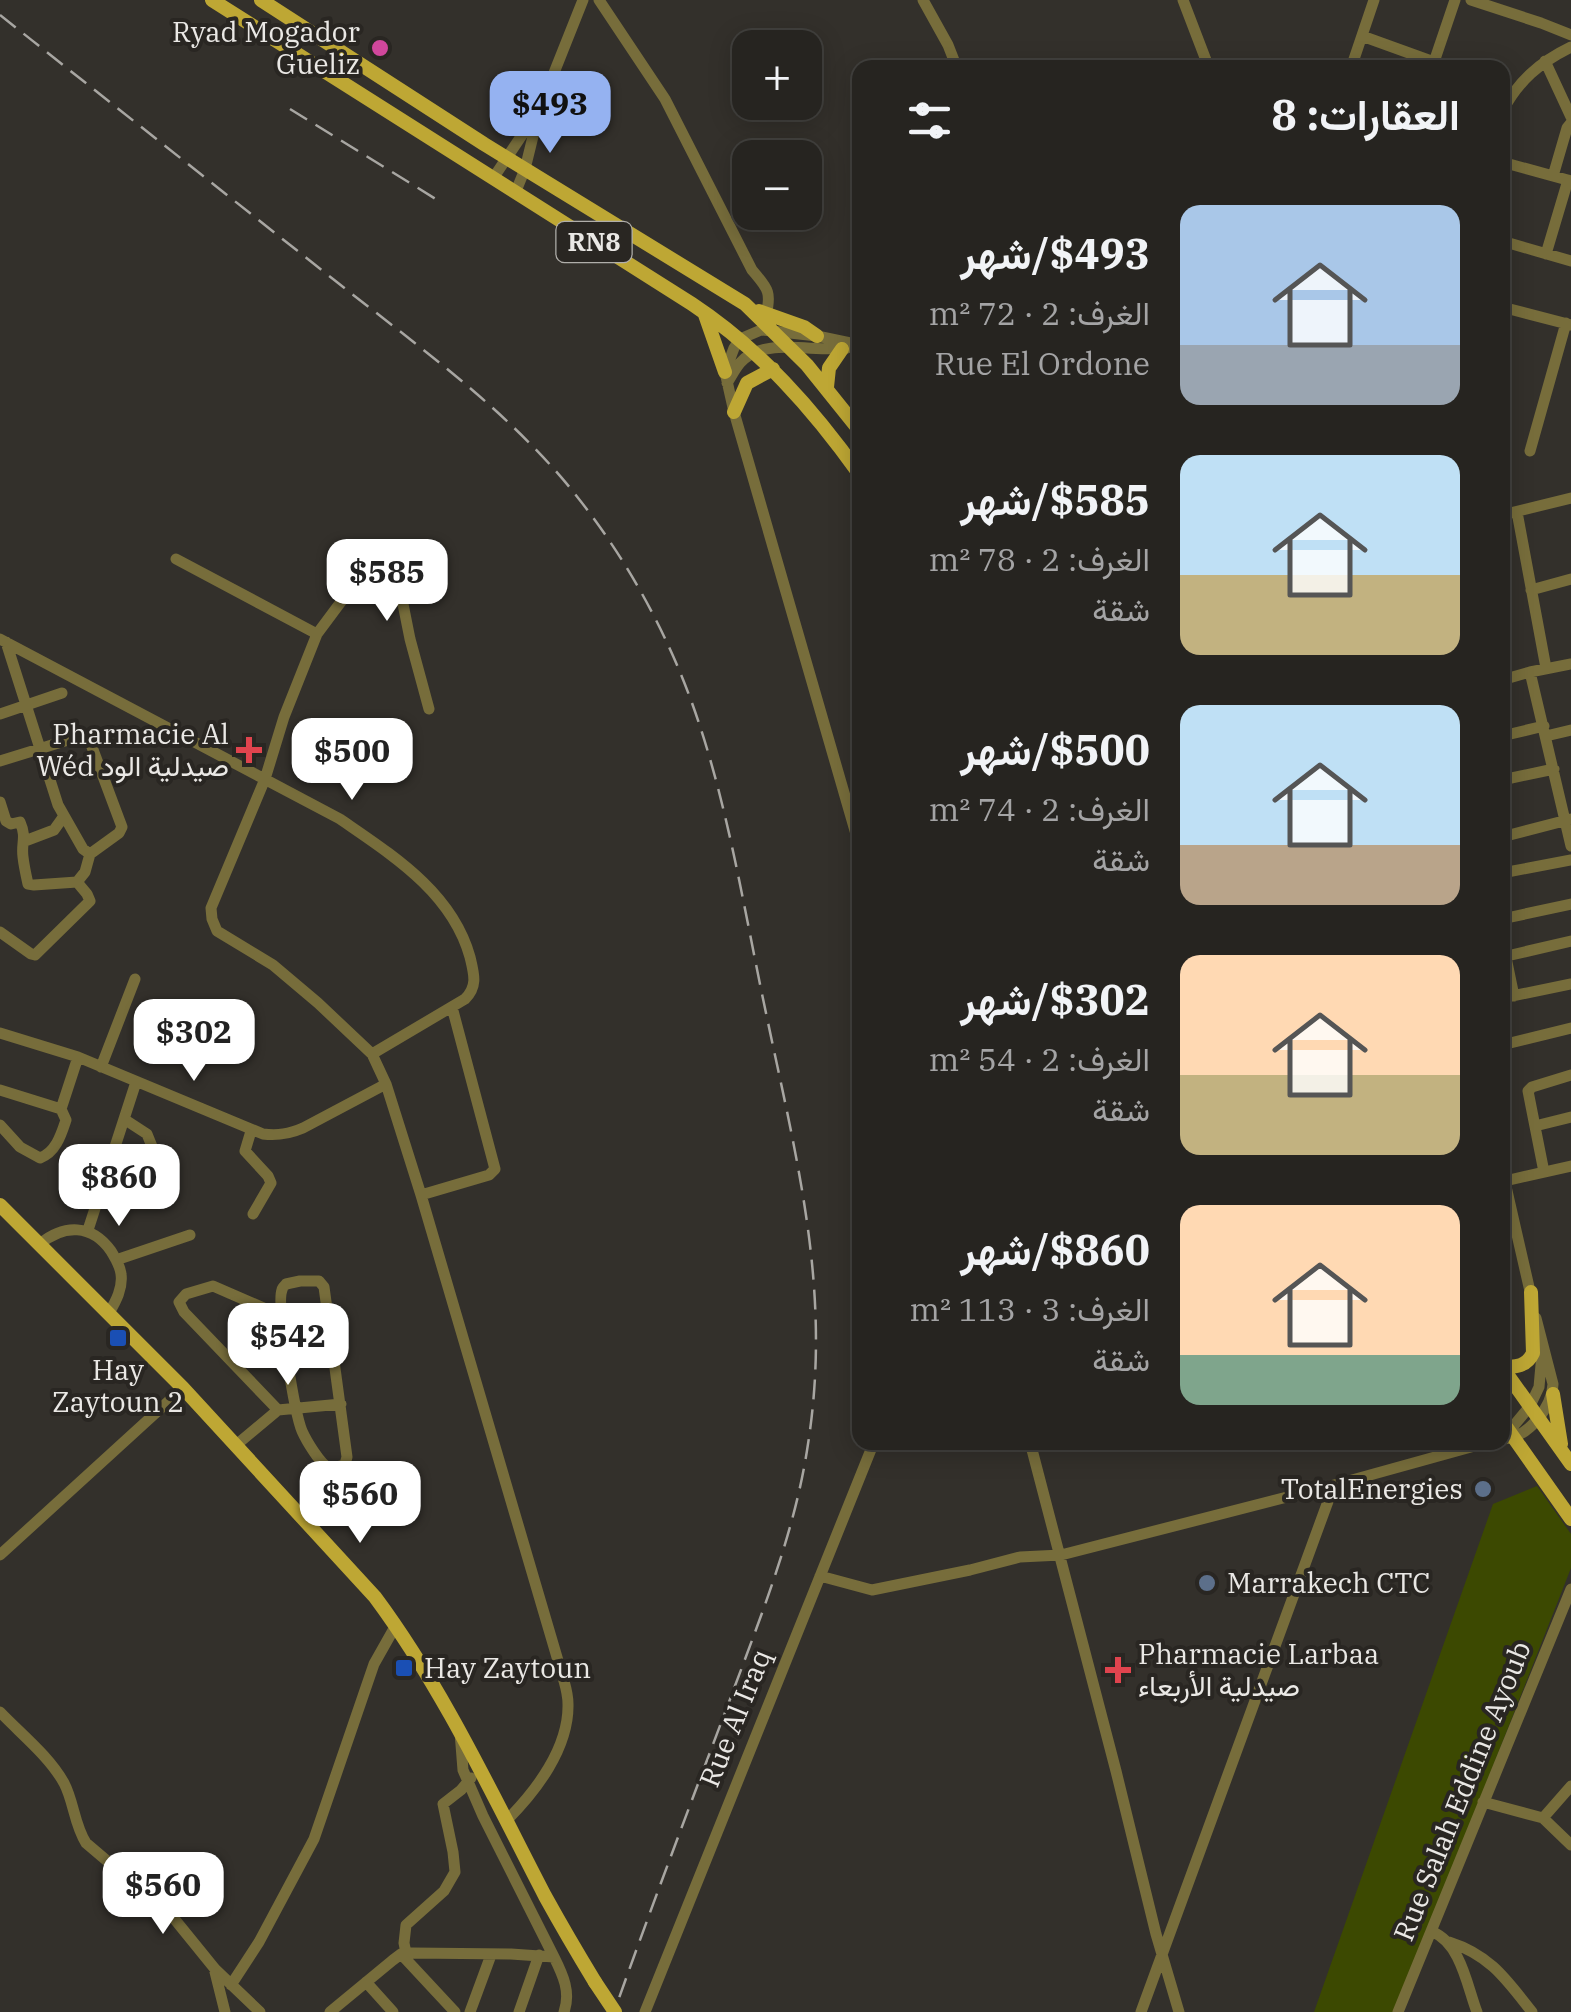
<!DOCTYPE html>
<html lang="ar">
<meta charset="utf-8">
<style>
:root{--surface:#262420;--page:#32302d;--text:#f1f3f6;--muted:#a4a4a5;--line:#42413e;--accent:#95b2f1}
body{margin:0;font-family:"IBM Plex Serif",Vazirmatn,serif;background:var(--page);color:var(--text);direction:rtl;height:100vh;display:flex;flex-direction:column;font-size:38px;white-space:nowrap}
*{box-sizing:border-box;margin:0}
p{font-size:32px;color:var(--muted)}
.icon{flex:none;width:55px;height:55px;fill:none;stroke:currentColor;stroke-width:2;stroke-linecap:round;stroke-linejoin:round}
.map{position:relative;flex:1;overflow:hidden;direction:ltr}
.drawer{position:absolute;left:852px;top:60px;width:658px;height:1390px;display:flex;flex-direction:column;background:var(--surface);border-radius:20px;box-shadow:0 5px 25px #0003,0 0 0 2px var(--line);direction:rtl}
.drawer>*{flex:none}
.tools{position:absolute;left:732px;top:30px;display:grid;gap:20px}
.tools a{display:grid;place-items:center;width:90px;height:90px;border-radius:20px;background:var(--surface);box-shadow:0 5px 25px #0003,0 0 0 2px var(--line);font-size:50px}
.price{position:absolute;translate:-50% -85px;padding:0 22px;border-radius:20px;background:#fff;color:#222;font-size:32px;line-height:65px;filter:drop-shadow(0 2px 5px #0008)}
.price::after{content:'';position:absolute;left:50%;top:60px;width:30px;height:22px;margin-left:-15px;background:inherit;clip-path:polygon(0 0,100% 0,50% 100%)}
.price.on{background:var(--accent);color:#111}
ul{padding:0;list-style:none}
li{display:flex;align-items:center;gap:30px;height:250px;padding:0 50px}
li span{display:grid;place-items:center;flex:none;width:280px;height:200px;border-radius:20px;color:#555}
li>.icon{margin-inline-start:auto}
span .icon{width:120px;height:120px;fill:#fffc;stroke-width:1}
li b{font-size:42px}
h2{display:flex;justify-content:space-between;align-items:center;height:120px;padding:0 50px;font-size:42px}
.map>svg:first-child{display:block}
</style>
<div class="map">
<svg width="1571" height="2012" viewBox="0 0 1571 2012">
<rect width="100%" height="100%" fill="#33302b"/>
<path fill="#3c4901" d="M1537,1486l34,48v34l-175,444h-82l179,-508z"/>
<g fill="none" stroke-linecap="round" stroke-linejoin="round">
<path stroke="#776d3b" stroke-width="11" d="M599,0l66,99 87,171c15,18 20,21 14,45
M923,0l25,45 9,23
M1183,0l26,68
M1471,0l70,23 30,12
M1362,36l72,26
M1545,61l26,56
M1351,68l23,-68
M1432,68l23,-68
M1502,112c16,-31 38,-50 69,-65
M1502,162l69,19
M1553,176l14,-48 4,-5
M494,177l44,-66
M516,191l9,-22 15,-61 43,-108
M1502,241l69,20
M1546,254l22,-74
M1502,307l69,18
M860,345l-43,-9 -45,-5 -11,-1 -21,9 -6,9 -9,24 9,40 126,436
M727,383c4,-6 8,-14 13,-20 23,-27 75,-10 107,-15
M1530,451l36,-128
M1517,512l29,156
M1502,515l69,-17
M176,559l141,75 -33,83 -19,62 -54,129 1,11 5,12 56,34 45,38 54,51 14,30 35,111 143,486c2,7 4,16 4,23 1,44 -32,87 -61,116
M1531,590l40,-11
M317,634l41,-55 14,-5 8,4 23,26 7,35 19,70
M0,639l340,180c52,36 112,73 130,138 4,17 8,29 -5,42l-93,55
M6,642l52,163 25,44 7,5
M1530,672l41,174
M1502,680l28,-8 41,-8
M0,714l62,-21
M1502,736l42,-10
M1546,736l25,-6
M0,761l81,-25 8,3 33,88 -3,6 -29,21 -5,18 -8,10
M1502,780l52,-11
M0,802l6,19 5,3 9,-2c7,16 1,20 3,35 1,9 3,18 5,27l6,1 43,-3 10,12 3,7 -55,54 -4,-1 -31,-22
M1502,837l69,-18
M25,841l29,-11 10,-14
M1502,873l69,-13
M1502,919l69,-15
M1502,938l12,58
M1507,956l64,-15
M1502,998l69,-14
M0,1033l78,24 185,77c15,2 26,0 40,-6l83,-44
M1502,1045l69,-17
M101,1067l34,-88
M0,1090l61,19 5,11c-5,15 -10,32 -26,38l-20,-11 -20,-22
M61,1109l17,-52
M124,1119l23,15 19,47
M1535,1126l36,-9
M251,1131l-6,20 23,25 3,7 -18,31
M1502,1169l30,131
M1544,1172l-16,-81 4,-4 39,-12
M1505,1181l66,-15
M421,1195l68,-20 6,-6 -43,-162
M88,1230l48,-148
M40,1244c24,-20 52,-20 71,7 4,7 9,14 10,23 2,14 -5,27 -12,39
M116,1260l74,-25
M300,1281h19l5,6 23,170 -2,7c-5,2 -9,5 -15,4 -9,-2 -24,-28 -28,-37 -7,-17 -26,-127 -20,-141 0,-3 3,-4 4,-6z
M278,1410l-94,-98 -5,-10 7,-8 27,-8 69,30
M1506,1435l24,-29 9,-19 3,-33
M1502,1439c25,0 50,-31 51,-55l-17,-66
M1030,1442l86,329 40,163 23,78
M235,1446l43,-36 63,-6
M0,1555l183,-167
M820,1576l52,14 98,-20 50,-13 41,-2 273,-70 155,-43
M0,1712c21,22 49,44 64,71 10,19 10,41 22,60l86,73 43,53 45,43
M460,1732l3,38 20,46 71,141
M1483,1802l60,16 28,27
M1543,1818l28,-32
M1433,1932c28,12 34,54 44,80
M1449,1942c41,13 57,37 83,70
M406,1953l-2,-10 2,-18 38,-34 11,-19 -2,-20 -10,-48 18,-14 10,-12
M401,1954l54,58
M215,1972l10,40
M366,1982l27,30
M231,1985l28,-43 55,-103 60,-175 22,-39
M330,2012l63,-52 8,-6 11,-1 99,1 43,3c9,18 17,35 10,55
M470,2012l21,-57
M519,2012l20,-57
M645,2012l229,-570
M1141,2012l193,-527
M1398,2012l173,-423"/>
<path stroke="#bea734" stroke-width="14" d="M212,0l480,304c68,45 121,105 168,171
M261,0l223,144 261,160 62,61 53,66
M759,311l45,16 13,9
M704,312l21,60
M827,387l2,-19 13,-19
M734,412l13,-29 26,-14
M0,1205l183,183 192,209c69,93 117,197 170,299 16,29 33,58 50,86
M1502,1366c14,2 25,0 31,-13l-2,-61
M1502,1367l69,97
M1553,1394l8,50
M1502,1421l69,98"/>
<path stroke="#a8a6a2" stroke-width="2.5" stroke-dasharray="20 10" stroke-linecap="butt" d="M0,15c111,88 222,176 333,264 82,65 171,128 238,210 52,64 93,137 121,214 36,100 52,207 74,310 31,148 66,278 42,431 -13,89 -48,174 -79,258 -39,103 -78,206 -115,310
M290,109l149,92"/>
<path stroke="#bea734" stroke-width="14" d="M595,1982l20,30"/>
</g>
<circle fill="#d1479c" stroke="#292622" stroke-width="4" cx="380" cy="48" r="10"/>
<g fill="#e0444e" stroke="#292622" stroke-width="4">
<path d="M244 735h10v10h10v10h-10v10h-10v-10h-10v-10h10z"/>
<path d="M1113 1655h10v10h10v10h-10v10h-10v-10h-10v-10h10z"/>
</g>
<g fill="#1a4fb4" stroke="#292622" stroke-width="4">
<rect x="108" y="1328" width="20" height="20" rx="5"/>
<rect x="394" y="1658" width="20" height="20" rx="5"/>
</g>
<g fill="#5c6f8a" stroke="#292622" stroke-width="4">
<circle cx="1483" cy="1489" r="10"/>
<circle cx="1207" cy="1583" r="10"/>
</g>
<g text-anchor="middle" stroke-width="8" stroke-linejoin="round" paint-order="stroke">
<rect fill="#292622" stroke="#b0aeaa" stroke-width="2.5" x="556.5" y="222" width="75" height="40" rx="8"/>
<g font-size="25" font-weight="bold" fill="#eae8e5">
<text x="594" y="251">RN8</text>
</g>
<g font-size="28" fill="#eae8e5" stroke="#292622" text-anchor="end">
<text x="360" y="42">Ryad Mogador<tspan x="360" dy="32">Gueliz</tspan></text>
<text x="229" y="744">Pharmacie Al<tspan x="229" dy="32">Wéd صيدلية الود</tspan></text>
<text x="118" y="1380" text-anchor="middle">Hay<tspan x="118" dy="32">Zaytoun 2</tspan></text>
<text x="1463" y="1499">TotalEnergies</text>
<text x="1227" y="1593" text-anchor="start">Marrakech CTC</text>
<text x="1138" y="1664" text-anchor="start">Pharmacie Larbaa<tspan x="1138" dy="32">صيدلية الأربعاء</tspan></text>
<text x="424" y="1678" text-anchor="start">Hay Zaytoun</text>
</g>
<g font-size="28" fill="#eae8e5" stroke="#292622">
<text transform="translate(735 1718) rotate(-68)" y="10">Rue Al Iraq</text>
<text transform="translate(1462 1791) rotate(-68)" y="10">Rue Salah Eddine Ayoub</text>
</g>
</g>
</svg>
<div class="tools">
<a>+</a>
<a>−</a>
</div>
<b class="price on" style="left:550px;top:156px">$493</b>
<b class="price" style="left:387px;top:624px">$585</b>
<b class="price" style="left:352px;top:803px">$500</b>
<b class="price" style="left:194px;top:1084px">$302</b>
<b class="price" style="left:119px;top:1229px">$860</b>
<b class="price" style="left:288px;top:1388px">$542</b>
<b class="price" style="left:360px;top:1546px">$560</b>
<b class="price" style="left:163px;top:1937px">$560</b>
<section class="drawer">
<h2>العقارات: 8<svg class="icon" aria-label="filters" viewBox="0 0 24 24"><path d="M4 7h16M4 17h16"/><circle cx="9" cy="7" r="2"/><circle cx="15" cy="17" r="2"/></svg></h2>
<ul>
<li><span style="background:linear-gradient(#a9c7e8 70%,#9aa5b1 0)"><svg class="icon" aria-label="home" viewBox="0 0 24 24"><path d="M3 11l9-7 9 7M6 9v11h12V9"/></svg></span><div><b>$493/شهر</b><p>الغرف: 2 · 72 m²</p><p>Rue El Ordone</p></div></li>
<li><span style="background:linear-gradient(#bfe0f5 60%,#c2b280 0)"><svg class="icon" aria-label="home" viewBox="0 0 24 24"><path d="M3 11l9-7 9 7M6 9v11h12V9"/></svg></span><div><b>$585/شهر</b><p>الغرف: 2 · 78 m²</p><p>شقة</p></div></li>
<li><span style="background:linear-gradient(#bfe0f5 70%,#b9a48a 0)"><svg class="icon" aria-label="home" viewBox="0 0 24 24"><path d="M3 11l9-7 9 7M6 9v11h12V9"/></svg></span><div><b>$500/شهر</b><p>الغرف: 2 · 74 m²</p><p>شقة</p></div></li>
<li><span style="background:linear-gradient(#ffd9b3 60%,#c2b280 0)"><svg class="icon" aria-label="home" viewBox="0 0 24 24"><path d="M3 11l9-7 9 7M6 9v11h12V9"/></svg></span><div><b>$302/شهر</b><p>الغرف: 2 · 54 m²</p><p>شقة</p></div></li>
<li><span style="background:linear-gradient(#ffd9b3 75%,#7fa58c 0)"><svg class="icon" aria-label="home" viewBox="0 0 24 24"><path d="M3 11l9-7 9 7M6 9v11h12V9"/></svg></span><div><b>$860/شهر</b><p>الغرف: 3 · 113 m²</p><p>شقة</p></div></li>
</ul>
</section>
</div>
